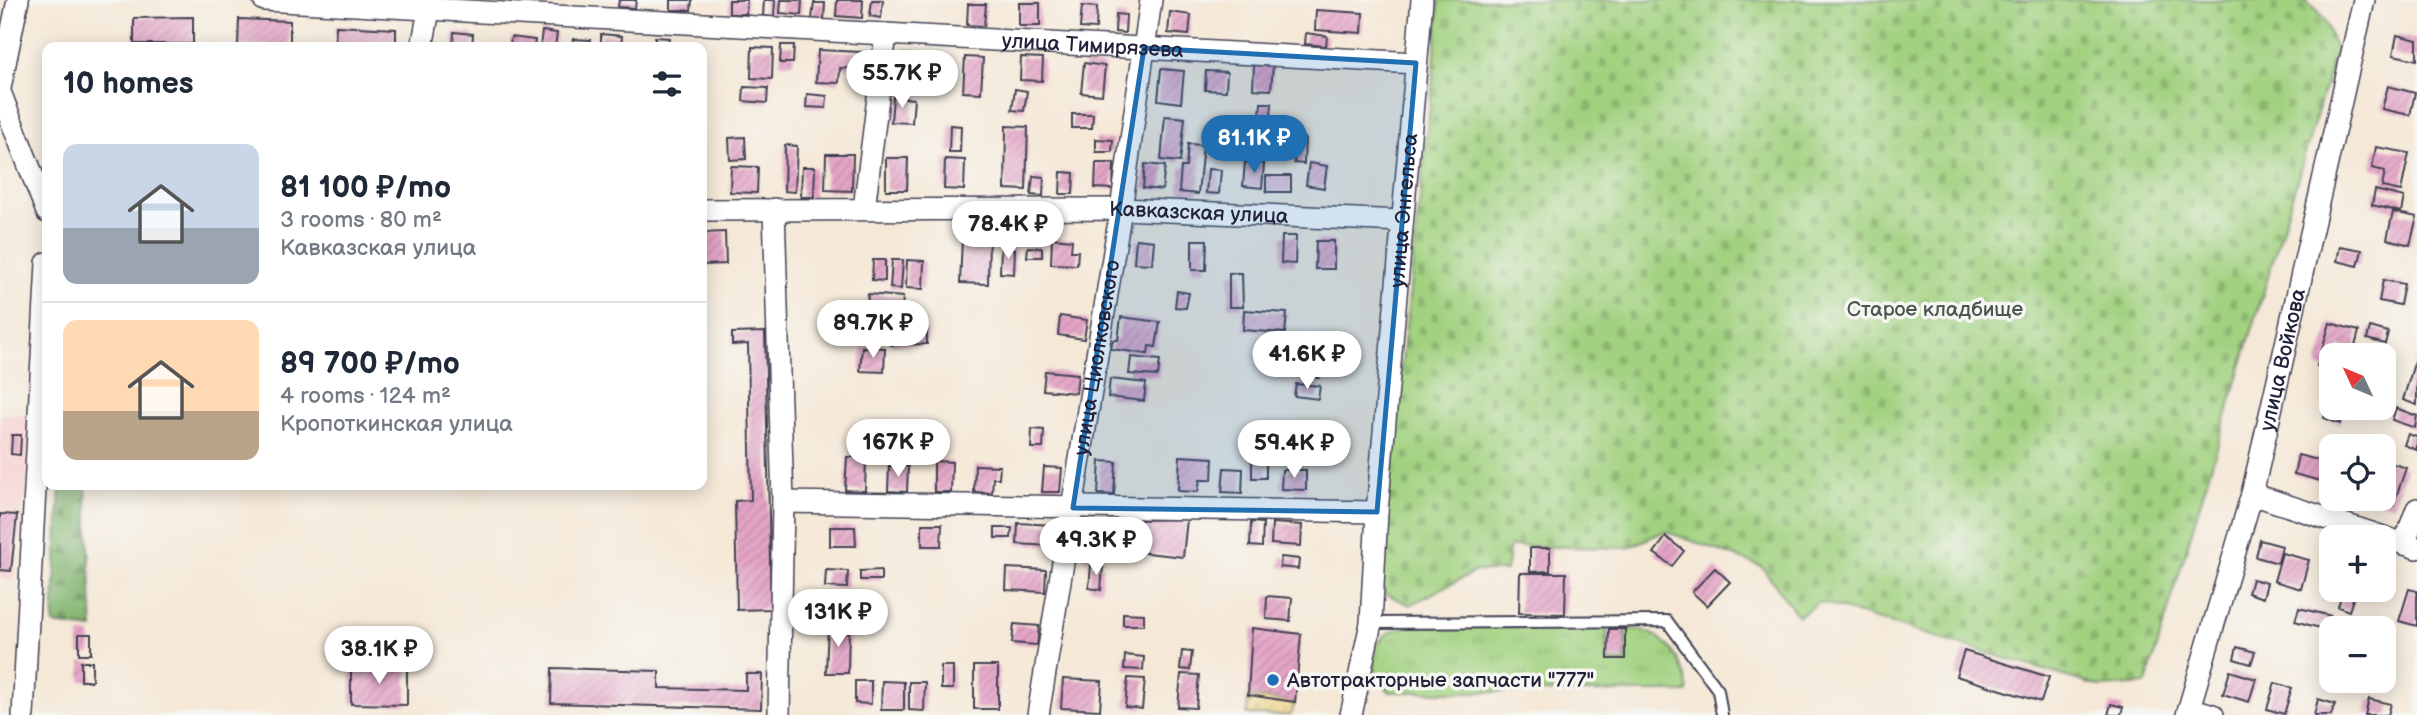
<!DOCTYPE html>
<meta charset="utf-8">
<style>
:root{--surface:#fff;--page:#f6f6f7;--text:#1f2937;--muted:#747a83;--line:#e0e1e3;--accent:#1f6fb2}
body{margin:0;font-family:"Balsamiq Sans",sans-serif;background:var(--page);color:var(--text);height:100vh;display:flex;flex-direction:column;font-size:26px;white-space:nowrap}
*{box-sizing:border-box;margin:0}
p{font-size:23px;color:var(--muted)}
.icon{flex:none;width:38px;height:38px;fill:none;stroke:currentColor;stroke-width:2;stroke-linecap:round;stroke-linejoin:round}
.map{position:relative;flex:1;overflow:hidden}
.sheet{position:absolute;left:42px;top:42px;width:665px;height:448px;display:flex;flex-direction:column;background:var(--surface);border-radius:14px;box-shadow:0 4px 18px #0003}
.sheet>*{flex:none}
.needle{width:46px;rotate:314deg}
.fabs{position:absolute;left:2319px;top:343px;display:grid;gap:14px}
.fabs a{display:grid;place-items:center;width:77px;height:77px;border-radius:14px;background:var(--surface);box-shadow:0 4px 18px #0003;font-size:35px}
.price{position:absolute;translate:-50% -60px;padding:0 16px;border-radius:24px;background:#fff;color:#222;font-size:23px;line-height:46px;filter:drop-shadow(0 2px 4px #0008)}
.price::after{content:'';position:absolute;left:50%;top:42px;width:21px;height:16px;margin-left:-10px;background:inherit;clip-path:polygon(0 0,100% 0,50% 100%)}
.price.current{background:var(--accent);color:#fff}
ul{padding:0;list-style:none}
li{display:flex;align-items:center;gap:21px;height:175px;padding:0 21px}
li+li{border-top:2px solid var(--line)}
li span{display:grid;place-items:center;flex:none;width:196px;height:140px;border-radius:14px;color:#555}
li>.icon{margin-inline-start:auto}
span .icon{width:84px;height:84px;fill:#fffc;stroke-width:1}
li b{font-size:30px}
h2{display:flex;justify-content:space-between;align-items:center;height:84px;padding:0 21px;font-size:30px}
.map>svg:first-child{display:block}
</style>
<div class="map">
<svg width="2417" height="715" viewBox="0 0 2417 715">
<defs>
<pattern id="grass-tufts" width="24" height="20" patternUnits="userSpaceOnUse" patternTransform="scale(1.75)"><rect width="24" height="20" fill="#a2d280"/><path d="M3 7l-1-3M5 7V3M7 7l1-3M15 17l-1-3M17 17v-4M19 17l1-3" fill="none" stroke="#8bb470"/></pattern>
<pattern id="forest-firs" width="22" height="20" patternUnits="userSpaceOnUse" patternTransform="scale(1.75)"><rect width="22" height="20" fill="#81b46e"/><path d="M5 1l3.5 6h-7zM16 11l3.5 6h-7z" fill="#69925c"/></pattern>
<pattern id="sand-dots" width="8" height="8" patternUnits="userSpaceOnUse" patternTransform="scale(1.75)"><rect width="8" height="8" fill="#eeda9e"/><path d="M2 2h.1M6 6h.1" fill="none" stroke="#ccbb89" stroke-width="1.8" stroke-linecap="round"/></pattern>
<pattern id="cemetery-stones" width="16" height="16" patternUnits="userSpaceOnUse" patternTransform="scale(1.75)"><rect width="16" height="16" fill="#a2d280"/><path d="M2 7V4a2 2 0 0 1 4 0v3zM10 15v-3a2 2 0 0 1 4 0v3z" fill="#8bb470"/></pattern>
<pattern id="building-hatch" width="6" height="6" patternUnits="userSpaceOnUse" patternTransform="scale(1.75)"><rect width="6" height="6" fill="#e4a4c6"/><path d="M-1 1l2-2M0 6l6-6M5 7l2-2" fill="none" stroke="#c38dab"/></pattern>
</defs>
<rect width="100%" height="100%" fill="#f6f6f2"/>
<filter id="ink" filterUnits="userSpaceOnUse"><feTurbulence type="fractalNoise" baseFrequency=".0143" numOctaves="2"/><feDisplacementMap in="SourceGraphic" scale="14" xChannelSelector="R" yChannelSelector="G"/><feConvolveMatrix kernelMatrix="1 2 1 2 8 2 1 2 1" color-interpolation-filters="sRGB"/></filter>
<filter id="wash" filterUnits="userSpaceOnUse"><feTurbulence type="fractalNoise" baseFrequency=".00686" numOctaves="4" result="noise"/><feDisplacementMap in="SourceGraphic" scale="28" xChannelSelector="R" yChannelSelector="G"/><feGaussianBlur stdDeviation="1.57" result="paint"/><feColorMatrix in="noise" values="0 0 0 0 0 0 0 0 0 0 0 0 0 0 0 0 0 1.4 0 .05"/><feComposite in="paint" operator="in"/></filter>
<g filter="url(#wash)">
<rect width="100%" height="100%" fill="#f5e8d7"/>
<path fill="#f7d0cf" d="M0,414l31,1 -3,56 -15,109 -13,-1z"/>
<path fill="url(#grass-tufts)" stroke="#627a5e" stroke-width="2" d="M1408,626l199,2 -1,33 19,1 1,-33c36,-2 58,30 62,63h-298c-18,-15 -24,-41 -3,-58 4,-4 15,-6 21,-8z"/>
<path fill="url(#forest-firs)" stroke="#526b54" stroke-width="2" d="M60,485h26l7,144 -40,-5z"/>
<path fill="url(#sand-dots)" stroke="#887e6c" stroke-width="2" d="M1248,697l47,5 -4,13h-44z"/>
<path fill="url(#cemetery-stones)" stroke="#627a5e" stroke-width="2" d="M1439,0h866l19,19 12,31 -190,634 -46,3 -280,-85 -22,14 -37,-50 -96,-35 -38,17 -117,-2 -4,25h-30l-66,34 -26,-12 -5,-24 54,-489z"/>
<g id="blocks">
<path fill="url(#building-hatch)" d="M619,0h17l-1,8 -17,-1z
M671,0h21l-1,10h-20z
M729,0h18l-1,14h-17z
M764,0h11l-1,17 -11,-1z
M781,0h21l-1,15 -21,-2z
M837,0h26l-1,18 -26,-2z
M872,0h11l-2,18 -11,-2z
M814,3h11l-1,17 -12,-1z
M1019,3h21v23h-21z
M968,4h18l-2,22 -17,-1z
M1082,6l15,1 -1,22 -16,-1z
M1316,10l47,3 -1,20 -47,-3z
M1170,12l21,3 -2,20 -21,-2z
M1116,14l10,1 -1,18 -10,-1z
M193,17v27h-59v-26z
M239,19l51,2v26l-52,-1z
M336,26l60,3v18h-61z
M542,31l15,2 -2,14h-15z
M454,32l19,2 -1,13h-19z
M1306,33l21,3 -1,10 -21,-2z
M601,34l21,2 -1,11h-20z
M2397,35l20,5v20l-24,-5z
M511,37l24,3 -1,7h-24z
M655,37l14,1 -1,9h-13z
M573,39l17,1 -1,7h-17z
M781,45h13l-1,18h-13z
M752,47l21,1 -1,31 -21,-1z
M818,50l43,2v17l-21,-1 -1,15 -23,-1z
M904,54l21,2 -3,32 -21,-2z
M965,57l18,1 -2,35 -18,-1z
M1021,57l22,1 -1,23 -22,-1z
M1084,63l21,3 -3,29 -21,-2z
M1254,65l19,1 -2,24 -18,-1z
M1161,69l23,2 -3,32 -23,-3z
M1206,71l21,1 -1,19 -21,-1z
M2388,86l27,7 -5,22 -28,-6z
M744,87l24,1 -1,15 -24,-2z
M1015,89l12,2 -3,20 -12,-1z
M807,94l20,2 -1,12 -20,-1z
M893,97l21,2 -2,24 -21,-1z
M1261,103h11l-2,25 -11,-1z
M1072,114h21l-1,14h-20z
M1165,116l20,2 -5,44 -19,-2z
M950,125l11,1 -1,26h-11z
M1006,126l22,1 -2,63 -21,-1z
M745,137l1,22 -16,1 -1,-22z
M1295,138h10l-1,26 -10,-1z
M1096,139l17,1 -1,12h-16z
M1245,140l19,2 -1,12 -19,-2z
M1188,144l15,1 -5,49 -19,-2 2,-25h5z
M785,145l12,1 -2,46 -11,-1z
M2376,147l33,6 -8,38 -19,-4 3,-16 -13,-3z
M826,154h27l-1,37 -27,-1z
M886,158h22l-1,32h-21z
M945,159l20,1 -1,30 -20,-1z
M1245,162l19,2 -2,24 -19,-2z
M1096,163h18l-1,26 -18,-1z
M1309,163l18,3 -3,22 -18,-3z
M1145,164l20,2 -3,24 -19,-2z
M731,166l27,1 -1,26 -27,-1z
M802,167h13l-1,30h-13z
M1208,169l13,1 -2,24 -13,-1z
M1061,172l13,1 -1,21h-13z
M1033,176l11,1 -1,19 -12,-1z
M1266,176h25v16h-25z
M2375,190l29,7 -3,15 -29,-7z
M2393,212l24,5 -7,28 -23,-6z
M725,232l1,32 -24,1v-32z
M1282,236h14l-1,28 -14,-1z
M1052,238l20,2 -1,11h7l-1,14 -26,-1z
M1136,239l18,2 -2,23 -18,-1z
M962,240l27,1 -1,43 -28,-1z
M1192,240h15l-1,30h-14z
M1316,241h18v28h-19z
M2340,246l22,4 -4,16 -21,-5z
M1028,247l14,1v9h-15z
M1001,248l14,1 -1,25 -14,-1z
M873,260h12v21l-13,-1z
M892,260h11l-2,29 -11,-1z
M907,260l17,1 -1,28 -17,-1z
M1229,273h13l1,34h-14z
M2383,280l21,4 -4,21 -21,-4z
M1177,291l12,2 -3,15 -11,-1z
M868,294l35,3 -2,22 -18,-1 -1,18 -24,-2 1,-13 7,1z
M1244,310l43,3 -2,20 -42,-3z
M1060,316l27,4 -3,19 -26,-4z
M1121,317l39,5 -4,25 -7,-1 -1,8 -37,-5 2,-9h5z
M2330,323l29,8 -5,19 -14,-4 -2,9h-7v15l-14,-4z
M2370,327l18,5 -3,12 -18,-5z
M927,331v13l-36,1v-13z
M765,332l6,277 -34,1 -2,-109 16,-1 -3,-156 -16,1v-12z
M862,347l23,1 -1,24 -24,-1z
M1276,356l44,4 -1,18 -44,-4z
M1131,357l29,3 -2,16 -29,-2z
M2416,357h1v48l-14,-5z
M1045,371l33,3 -2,19 -33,-3z
M1110,379l36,4 -2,18 -36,-4z
M1296,384l24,2 -2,13 -24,-3z
M2329,402l2,6h14l-5,16 -16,-6z
M2396,408l21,8 -2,12 -23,-8z
M1032,429l12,1 -1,18h-12z
M2408,434l9,3v13l-13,-5z
M12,435h9l-1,20 -9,-1z
M891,435l23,1 -1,16 -23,-1z
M1286,443l23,1 -1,12h-23z
M2298,455l32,8 -5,19 -31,-8z
M1180,456l33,2 -1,22h-12l-2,12 -20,-1z
M1252,456h14v22h-14z
M847,457h19l-1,34 -20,-1z
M934,461l18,1 -1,30h-17z
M1100,461l16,1 -2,33 -16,-1z
M2384,461l22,7 -13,38 -21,-7h12z
M975,465l25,1 -1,12h-6l-1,15 -18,-1z
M889,466h19l-1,26 -19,-1z
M1044,467l18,1 -2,24h-18z
M1224,468l19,1 -1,24 -20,-1z
M1282,470h24v20l-25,-1z
M0,514l17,1 -6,56 -11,-1z
M1187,519l-4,38 -45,-5 1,-32z
M1251,522l12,1 -1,24 -12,-1z
M1018,523l35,2 -2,21 -34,-2z
M1272,523l30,2 -1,21 -30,-2z
M922,524h20l-1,22h-19z
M1087,525l17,1 -2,34 -18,-1z
M830,527h25l1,19h-26z
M995,528h17l-1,10h-16z
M1666,537l18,14 -12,15 -18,-13z
M2260,540l22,6 -4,17 -22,-6z
M1530,548h20v23l-20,1z
M2282,553l27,7 -8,29 -27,-8z
M1281,557l18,2 -1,10 -18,-2z
M1091,565l12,1 -2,24 -12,-2z
M1007,568l39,2 -1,22 -39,-2z
M1715,568l15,14 -23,24 -15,-14z
M826,570l22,1 -1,17 -22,-1z
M881,570v10h-21v-9z
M1520,573h46l-1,41 -46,-1z
M2252,579l15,4 -4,15 -15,-5z
M2409,589l8,2v35l-18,-5z
M2343,590h13l-7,21 -11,-4z
M846,594l19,1 -1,18 -18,-1z
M1267,596l25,2 -2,23 -24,-2z
M2299,608l32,8 -4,14 -32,-9z
M1123,613l21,1v11h-21z
M1014,624l25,2 -2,19 -25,-2z
M828,625h21l-1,48h-22z
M1252,628l49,6 -6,68 -47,-7z
M1609,629h16v30h-17z
M79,634h12v20h-12z
M2237,647l18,5 -4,12 -17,-5z
M1182,651l10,1 -2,18 -10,-1z
M1964,651l85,26 -8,25 -85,-26z
M1125,655l19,2 -1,13 -19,-1z
M81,662h11v19h-11z
M351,666l56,1v38l-56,-1z
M941,666h12v23h-12z
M974,666h24v43h-24z
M552,668l107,3v17l87,2v-16h16l-1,35 -210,-6z
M2230,671l26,8 -7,23 -26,-8z
M1181,674l18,1 -3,33 -18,-1z
M1128,678l17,1 -3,30 -17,-2z
M1063,679l39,2 -2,29 -39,-2z
M855,681h16v23l-16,-1z
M882,681l22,1v28h-23z
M909,682h16l-1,29 -15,-1z
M2275,683l17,5 -8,26 -17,-5z
M2318,699l17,5 -4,11h-17z
M2369,699l22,5 -3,11h-23z
M2111,704l12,3 -2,8h-13z"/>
</g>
</g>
<g filter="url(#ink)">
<use href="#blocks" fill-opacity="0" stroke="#424052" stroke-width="2"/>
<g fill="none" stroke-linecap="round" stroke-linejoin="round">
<defs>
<path id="service" d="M1371,623l296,-2 51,69 4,25"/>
<g id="minor">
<path id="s1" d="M264,0l1152,63"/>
<path d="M422,47l9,-47"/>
<path d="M0,88l18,-88"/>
<path d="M0,92l47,120"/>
<path d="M774,209l9,293 -4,213"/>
<path d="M864,209l22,-175"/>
<path id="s2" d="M702,210l419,-1 281,12"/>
<path d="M2252,494l165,54"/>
<path d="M783,502l594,10"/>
<path d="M2404,544l13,-35"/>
<path d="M2189,708l24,7"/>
<path d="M23,715l24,-452"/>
<path id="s3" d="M1038,715l83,-506 30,-209"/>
<path id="s4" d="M1351,715l20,-92 6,-111 45,-512"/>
<path id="s5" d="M2187,715l65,-221 112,-494"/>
</g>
</defs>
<use href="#service" stroke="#424052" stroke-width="14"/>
<use href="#minor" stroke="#424052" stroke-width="24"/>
<use href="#service" stroke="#fff" stroke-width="10"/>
<use href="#minor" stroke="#fff" stroke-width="21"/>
</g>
</g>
<path fill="#1f6fb2" fill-opacity="0.2" stroke="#1f6fb2" stroke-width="5" stroke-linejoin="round" d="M1144,48l272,15 -39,449 -304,-4z"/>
<circle fill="#1f6fb2" stroke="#f6f6f2" stroke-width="2.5" cx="1273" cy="680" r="7"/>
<g text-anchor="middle" stroke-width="7" stroke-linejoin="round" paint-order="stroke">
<g font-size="21" fill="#22223b" stroke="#f6f6f2">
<text dy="7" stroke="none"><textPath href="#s1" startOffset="830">улица Тимирязева</textPath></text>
<text dy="7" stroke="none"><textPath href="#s4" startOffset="508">улица Энгельса</textPath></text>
<text dy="7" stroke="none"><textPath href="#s2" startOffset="497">Кавказская улица</textPath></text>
<text dy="7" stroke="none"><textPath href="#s3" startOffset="362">улица Циолковского</textPath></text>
<text dy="7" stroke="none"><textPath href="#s5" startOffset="368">улица Войкова</textPath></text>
</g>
<g font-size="21" fill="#485750" stroke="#f6f6f2">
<text x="1935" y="316">Старое кладбище</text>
</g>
<g font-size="21" fill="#22223b" stroke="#f6f6f2" text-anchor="start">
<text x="1287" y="687">Автотракторные запчасти "777"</text>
</g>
</g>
</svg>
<div class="fabs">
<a><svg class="needle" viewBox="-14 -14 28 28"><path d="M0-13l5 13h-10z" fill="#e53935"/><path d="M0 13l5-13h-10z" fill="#747a83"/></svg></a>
<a><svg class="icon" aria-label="locate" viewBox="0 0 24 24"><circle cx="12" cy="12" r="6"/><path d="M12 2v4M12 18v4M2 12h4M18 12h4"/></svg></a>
<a>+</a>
<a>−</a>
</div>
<b class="price" style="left:902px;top:110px">55.7K ₽</b>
<b class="price current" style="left:1254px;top:175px">81.1K ₽</b>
<b class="price" style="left:1008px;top:261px">78.4K ₽</b>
<b class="price" style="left:873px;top:360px">89.7K ₽</b>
<b class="price" style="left:1307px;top:391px">41.6K ₽</b>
<b class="price" style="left:898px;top:479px">167K ₽</b>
<b class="price" style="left:1294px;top:480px">59.4K ₽</b>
<b class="price" style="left:1096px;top:577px">49.3K ₽</b>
<b class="price" style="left:838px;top:649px">131K ₽</b>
<b class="price" style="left:379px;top:686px">38.1K ₽</b>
<section class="sheet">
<h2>10 homes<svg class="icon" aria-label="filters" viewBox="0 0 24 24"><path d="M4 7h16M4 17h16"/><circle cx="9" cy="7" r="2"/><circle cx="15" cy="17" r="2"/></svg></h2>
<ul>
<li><span style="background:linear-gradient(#c9d6e8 60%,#9aa5b1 0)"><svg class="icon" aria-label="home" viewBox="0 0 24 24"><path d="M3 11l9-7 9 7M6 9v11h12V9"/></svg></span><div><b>81 100 ₽/mo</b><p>3 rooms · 80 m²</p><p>Кавказская улица</p></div></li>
<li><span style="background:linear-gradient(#ffd9b3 65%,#b9a48a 0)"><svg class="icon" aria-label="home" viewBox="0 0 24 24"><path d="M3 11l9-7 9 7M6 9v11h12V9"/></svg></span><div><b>89 700 ₽/mo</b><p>4 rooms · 124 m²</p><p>Кропоткинская улица</p></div></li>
</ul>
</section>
</div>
